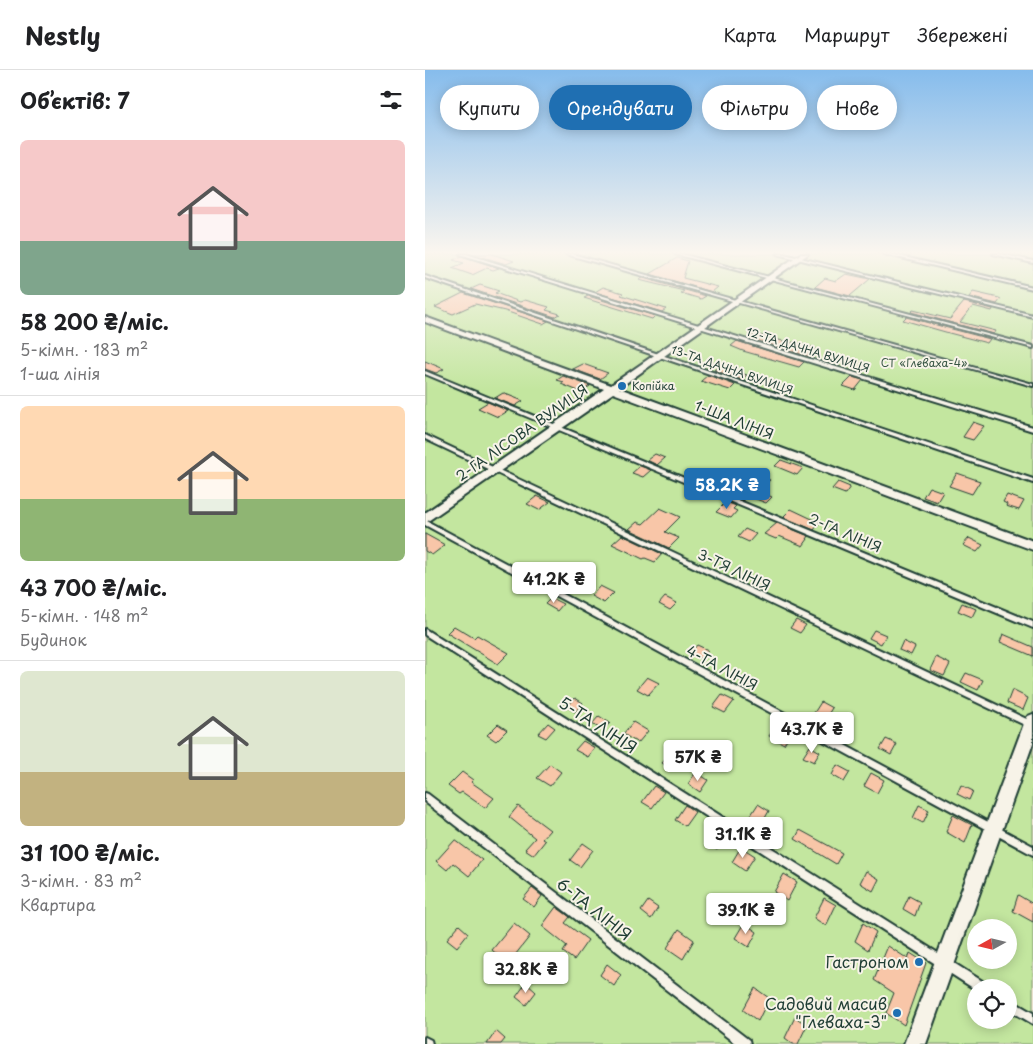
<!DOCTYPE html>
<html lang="uk">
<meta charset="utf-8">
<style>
:root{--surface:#fff;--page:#f6f6f6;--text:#202124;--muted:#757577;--line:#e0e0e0;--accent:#1f6fb2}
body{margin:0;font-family:"Playpen Sans",sans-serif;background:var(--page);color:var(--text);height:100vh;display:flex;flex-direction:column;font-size:19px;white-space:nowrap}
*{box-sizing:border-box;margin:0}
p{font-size:16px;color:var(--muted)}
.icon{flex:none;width:28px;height:28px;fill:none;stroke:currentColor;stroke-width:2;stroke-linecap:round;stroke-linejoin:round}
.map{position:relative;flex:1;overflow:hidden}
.side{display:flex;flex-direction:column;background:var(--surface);width:425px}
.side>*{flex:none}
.banner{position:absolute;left:15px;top:15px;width:475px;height:45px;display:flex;gap:10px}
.needle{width:32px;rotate:262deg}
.buttons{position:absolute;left:542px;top:849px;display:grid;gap:10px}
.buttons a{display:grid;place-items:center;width:50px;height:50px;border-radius:50%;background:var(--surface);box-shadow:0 2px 12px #0003;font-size:25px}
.price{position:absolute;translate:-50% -42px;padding:0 11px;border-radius:5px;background:#fff;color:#222;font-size:16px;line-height:32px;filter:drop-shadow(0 1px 2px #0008)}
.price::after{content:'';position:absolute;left:50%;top:30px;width:15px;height:11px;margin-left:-8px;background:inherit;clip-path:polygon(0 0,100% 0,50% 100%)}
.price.current{background:var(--accent);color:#fff}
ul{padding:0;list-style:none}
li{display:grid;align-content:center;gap:10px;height:265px;padding:0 20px}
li+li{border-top:1px solid var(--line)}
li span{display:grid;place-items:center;height:155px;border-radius:8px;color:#555}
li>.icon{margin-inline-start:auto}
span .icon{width:90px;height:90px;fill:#fffc;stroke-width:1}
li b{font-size:21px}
h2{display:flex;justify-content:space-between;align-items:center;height:60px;padding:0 20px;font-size:21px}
.chip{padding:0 18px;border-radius:22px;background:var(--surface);box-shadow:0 2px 12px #0003;font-size:18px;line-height:45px}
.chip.current{background:var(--accent);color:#fff}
header{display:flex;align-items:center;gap:30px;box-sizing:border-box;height:70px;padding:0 25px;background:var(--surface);border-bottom:1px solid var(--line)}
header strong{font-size:24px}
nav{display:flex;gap:28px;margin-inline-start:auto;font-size:18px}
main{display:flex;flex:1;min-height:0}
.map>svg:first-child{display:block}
</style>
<header>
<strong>Nestly</strong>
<nav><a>Карта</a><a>Маршрут</a><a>Збережені</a></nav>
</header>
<main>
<section class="side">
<h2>Об’єктів: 7<svg class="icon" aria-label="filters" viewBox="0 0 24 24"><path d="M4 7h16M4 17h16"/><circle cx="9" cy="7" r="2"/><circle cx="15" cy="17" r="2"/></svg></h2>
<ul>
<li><span style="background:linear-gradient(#f6c9c9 65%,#7fa58c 0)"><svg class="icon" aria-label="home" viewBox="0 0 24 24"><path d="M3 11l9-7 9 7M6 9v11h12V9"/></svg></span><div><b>58 200 ₴/міс.</b><p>5-кімн. · 183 m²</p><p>1-ша лінія</p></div></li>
<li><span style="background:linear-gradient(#ffd9b3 60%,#8fb573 0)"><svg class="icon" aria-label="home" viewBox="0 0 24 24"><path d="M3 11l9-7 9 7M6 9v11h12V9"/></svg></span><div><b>43 700 ₴/міс.</b><p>5-кімн. · 148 m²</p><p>Будинок</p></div></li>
<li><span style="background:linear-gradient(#dfe7d0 65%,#c2b280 0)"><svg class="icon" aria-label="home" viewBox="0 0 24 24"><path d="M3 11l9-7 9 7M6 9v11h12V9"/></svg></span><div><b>31 100 ₴/міс.</b><p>3-кімн. · 83 m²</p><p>Квартира</p></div></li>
</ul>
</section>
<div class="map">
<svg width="608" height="974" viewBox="0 0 608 974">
<rect width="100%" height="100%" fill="#f7eadb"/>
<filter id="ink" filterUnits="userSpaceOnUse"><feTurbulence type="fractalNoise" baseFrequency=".02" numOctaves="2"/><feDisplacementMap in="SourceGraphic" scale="10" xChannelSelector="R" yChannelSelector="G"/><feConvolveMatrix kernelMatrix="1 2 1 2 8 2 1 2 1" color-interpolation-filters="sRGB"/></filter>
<g filter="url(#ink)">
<path fill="#c3e69f" stroke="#71926a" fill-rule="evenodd" d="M0,184h608v790h-608zM551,858h33v32h-33zM551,918h33v32h-33z"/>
<path fill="#f8c6a8" stroke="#1f3d34" d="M48,184h19l22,7 -8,3z
M37,186l37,12 -6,2 -6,-2 -15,7 -20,-7 12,-5 -11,-3z
M252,188l11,3 -5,17 35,9 -6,5 -62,-18z
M421,204l24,5 -20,17 -35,-9 10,-9 11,3z
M218,208l63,18 -5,3 -20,-6 3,-2 -45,-11z
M55,215l19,6 -4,2 25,9 5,-2 24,7 -3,3 14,4 -5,3 -84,-28z
M178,217l20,6 -2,2 45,14 -4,3 -67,-20z
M548,222l26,6 2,1 -4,5 -28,-7z
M38,223l85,28 -5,3 -38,-13 -30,-7 -22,10 -18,-7z
M163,226l67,20 -3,3 -68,-21z
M539,232l29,7 -1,2 -19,-5 -13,16 36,9 -2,3 -83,-22 2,-2 37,9z
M481,247l84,22 -3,4 -38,-10 -46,-13z
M330,264l36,9 2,-1 22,6 -1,2 3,1 -7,6 -61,-19z
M312,271l67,21 -5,5 -56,-16 -12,-5z
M0,291l19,8 -8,4 -11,-4z
M158,294l25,9 -8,6 -27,-10z
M295,296l27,9 -6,5 -27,-10z
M283,305l27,10 -5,5 -29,-9z
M138,306l27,10 -9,6 -20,-8 3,-2 -7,-2z
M427,307l11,3 -8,10 -12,-4z
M78,323l20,8 -8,5 -20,-8z
M63,332l20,9 -10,6 -20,-9z
M548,352l11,4 -11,14 -10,-3z
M230,384l10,4 -8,7 -10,-5z
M356,390l22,8 -6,7 -22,-9z
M215,396l11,4 -8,7 -11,-4z
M532,403l23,8 -8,13 -23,-8z
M335,406l10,4 -11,11 13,6 -6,6 -20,-8 -4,5 -10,-4 3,-4 -4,-1 9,-9 11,4z
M413,412l12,5 -5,7 -13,-5z
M504,417l14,5 -6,10 -14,-5z
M582,425l17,6 -5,9 -13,-4 1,-2 -4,-2z
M112,426l13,6 -11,8 -12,-6z
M301,432l10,4 -3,3 4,2 -6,7 -15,-6z
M235,438l20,9 -15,15 14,6 -10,10 -40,-19 8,-7 6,2z
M366,439l19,9 10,4 -6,8 -31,-13z
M352,453l32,13 -2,3h1l-5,7 -24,-10 -3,3 -12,-5z
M320,459l11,5 -7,8 -11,-5z
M0,464l20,11 -13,10 -7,-4z
M197,465l40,19 -7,8 -10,-4 -2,1 -31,-15z
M544,468l14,7 -6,7 -14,-7z
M175,516l14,7 -10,10 -13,-7z
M240,527l12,6 -7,7 -11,-6z
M126,528l12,6 -6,7 -12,-7z
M537,533l14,6 -4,8 -14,-6z
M371,550l10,5 -6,8 -10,-5z
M29,556l20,12 3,-3 32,18 -11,11 -51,-31z
M449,560l12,5 -5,9 -12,-6z
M578,564l30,13v9l-33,-14z
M478,571l12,6 -4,8 -12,-5z
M272,575l11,5 -7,9 -11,-6z
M511,587l14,7 -6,12 -14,-6z
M541,603l17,7 -5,10 -17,-8z
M222,607l12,6 -11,12 -11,-6z
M587,620l16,8 -5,12 -16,-7z
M297,625l12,6 -9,12 -12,-6z
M150,628l8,5 -8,9 -8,-5z
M396,632l11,6 -7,11 -11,-6z
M174,646l11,7 -7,7 -11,-6z
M208,652l15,9 -10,12 -15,-9z
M123,653l7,5 -9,10 -8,-4z
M353,653l14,7 -8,14 -15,-8z
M73,654l9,6 -11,11 -9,-6z
M461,669l11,5 -6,11 -11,-6z
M158,671l12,7 -7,9 -13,-7z
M385,676l10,6 -6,10 -11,-5z
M245,684l10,6 -8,9 -10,-6z
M125,694l11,8 -11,14 -13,-8z
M412,695l13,7 -6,10 -12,-7z
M37,702l11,8 -2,2 23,16 -9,10 -23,-16 -3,2 -11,-8z
M271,702l12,8 -8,12 -12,-8z
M446,703l13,7 -7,13 -13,-7z
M536,715l12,6 -4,9 -12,-6z
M229,716l10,6 -12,16 -10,-6z
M333,734l11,7 -8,14 -12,-7z
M260,735l10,7 -10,14 -10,-6z
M494,735l10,5 -6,13 -10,-5z
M93,736l32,24 -8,9 3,2 -11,14 -9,-6 10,-11 -26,-21z
M528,745l19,10 -7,18 -19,-11z
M289,759l12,7 -9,14 -12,-8z
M375,760l42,23 -6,11 -41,-25z
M30,770l27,20 -13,16 -16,-13 -6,7 -11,-9z
M158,773l10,7 -13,17 -10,-7z
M316,777l14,9 -10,15 -13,-9z
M441,801l13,8 -6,12 -13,-8z
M359,804l13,8 -10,19 -13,-9z
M107,818l10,8 -8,11 -11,-8z
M593,825l15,9v18l-20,-11z
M484,826l11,6 -5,14 -12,-7z
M399,828l12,7 -10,21 -12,-8z
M223,831l10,7 -7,11 -10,-8z
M131,837l14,10 -5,6 23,17 -14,20 -11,-8 4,-6 -25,-20z
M89,853l16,13 -22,28 -16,-14z
M319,853l13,9 -8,15 -14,-9z
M438,853l13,9 -8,18 -13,-9z
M34,855l9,8 -11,14 -10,-8z
M254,859l15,11 -11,19 -16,-11z
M463,876l20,13 2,-6 16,10 -22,62 -18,-12 8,-20 -20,-13z
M182,894l14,11 -7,11 -14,-11z
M101,913l10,9 -10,13 -10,-8z
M330,918l14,10 -11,23 -15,-11z
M370,947l12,8 -9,19h-5l-8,-6z
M71,961l9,8 -4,5h-14z"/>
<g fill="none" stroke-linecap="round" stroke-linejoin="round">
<defs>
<path id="lane" d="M35,184h6l567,173v4z
M141,184h6l461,130v2z
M250,184h6l352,92v2z
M352,184h7l249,61v2z
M459,184h7l142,33v2z
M568,184h7l33,7v2z
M0,206l608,203v4l-608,-205z
M0,301l608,251v6l-608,-254z
M0,365l608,287v7l-608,-290z
M0,450l608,326v9l-608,-330z
M0,559l562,355 1,4h-12v2l-551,-355z
M0,723l3,1 321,246 1,4h-14l-311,-242z
M584,929l24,14v11l-24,-14z
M0,967l6,3 1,4h-7z"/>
<path id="street" d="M375,184h8l-189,134 414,153v9l-420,-157 -188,130v-10l179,-124 -179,-67v-5l186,68z
M608,644v29l-107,301h-22l121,-323 3,-5z"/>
</defs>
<use href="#lane" stroke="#1f3d34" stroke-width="4"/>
<use href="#street" stroke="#1f3d34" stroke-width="4"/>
<use href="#lane" fill="#f7f3e8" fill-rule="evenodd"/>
<use href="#street" fill="#f7f3e8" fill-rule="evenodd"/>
</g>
</g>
<linearGradient id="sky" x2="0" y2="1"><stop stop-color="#86bcec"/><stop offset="0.57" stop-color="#fbf6ef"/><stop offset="1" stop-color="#fbf6ef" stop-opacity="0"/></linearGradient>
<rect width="608" height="320" fill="url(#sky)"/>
<g fill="#1f6fb2" stroke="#f7f3e8" stroke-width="2">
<circle cx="197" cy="316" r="5"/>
<circle cx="494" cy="892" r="5"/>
<circle cx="472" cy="943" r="5"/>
</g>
<g text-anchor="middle" stroke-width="4" stroke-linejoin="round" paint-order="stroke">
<g font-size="11" fill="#1f3d34" stroke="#f7f3e8">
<text transform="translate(383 280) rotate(17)" y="4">12-ТА ДАЧНА ВУЛИЦЯ</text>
<text transform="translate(307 300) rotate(19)" y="4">13-ТА ДАЧНА ВУЛИЦЯ</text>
</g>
<g font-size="11" fill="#385644" stroke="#f7f3e8">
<text x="499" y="297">СТ «Глеваха-4»</text>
</g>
<g font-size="11" fill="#1f3d34" stroke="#f7f3e8" text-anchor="start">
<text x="207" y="320">Копійка</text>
</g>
<g font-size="14" fill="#1f3d34" stroke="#f7f3e8">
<text transform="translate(309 350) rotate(21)" y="5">1-ША ЛІНІЯ</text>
<text transform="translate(97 363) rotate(-35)" y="5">2-ГА ЛІСОВА ВУЛИЦЯ</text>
<text transform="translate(420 463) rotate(23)" y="5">2-ГА ЛІНІЯ</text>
<text transform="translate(309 500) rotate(25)" y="5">3-ТЯ ЛІНІЯ</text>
<text transform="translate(297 598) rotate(28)" y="5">4-ТА ЛІНІЯ</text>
</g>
<g font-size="16" fill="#1f3d34" stroke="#f7f3e8">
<text transform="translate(173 655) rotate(33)" y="6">5-ТА ЛІНІЯ</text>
<text transform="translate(169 839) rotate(38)" y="6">6-ТА ЛІНІЯ</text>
</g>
<g font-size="16" fill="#1f3d34" stroke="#f7f3e8" text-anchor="end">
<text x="484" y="898">Гастроном</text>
<text x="462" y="940">Садовий масив<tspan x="462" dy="18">"Глеваха-3"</tspan></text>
</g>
</g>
</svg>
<div class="buttons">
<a><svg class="needle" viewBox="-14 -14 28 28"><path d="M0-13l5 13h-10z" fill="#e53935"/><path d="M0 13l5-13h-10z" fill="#757577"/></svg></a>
<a><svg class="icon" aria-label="locate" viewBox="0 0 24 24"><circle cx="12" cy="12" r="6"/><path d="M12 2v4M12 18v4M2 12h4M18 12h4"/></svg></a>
</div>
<b class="price current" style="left:302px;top:440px">58.2K ₴</b>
<b class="price" style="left:129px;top:534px">41.2K ₴</b>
<b class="price" style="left:387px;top:684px">43.7K ₴</b>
<b class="price" style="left:273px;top:712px">57K ₴</b>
<b class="price" style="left:318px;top:789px">31.1K ₴</b>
<b class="price" style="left:321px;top:865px">39.1K ₴</b>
<b class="price" style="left:101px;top:924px">32.8K ₴</b>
<div class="banner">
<a class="chip">Купити</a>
<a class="chip current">Орендувати</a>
<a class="chip">Фільтри</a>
<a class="chip">Нове</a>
</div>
</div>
</main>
